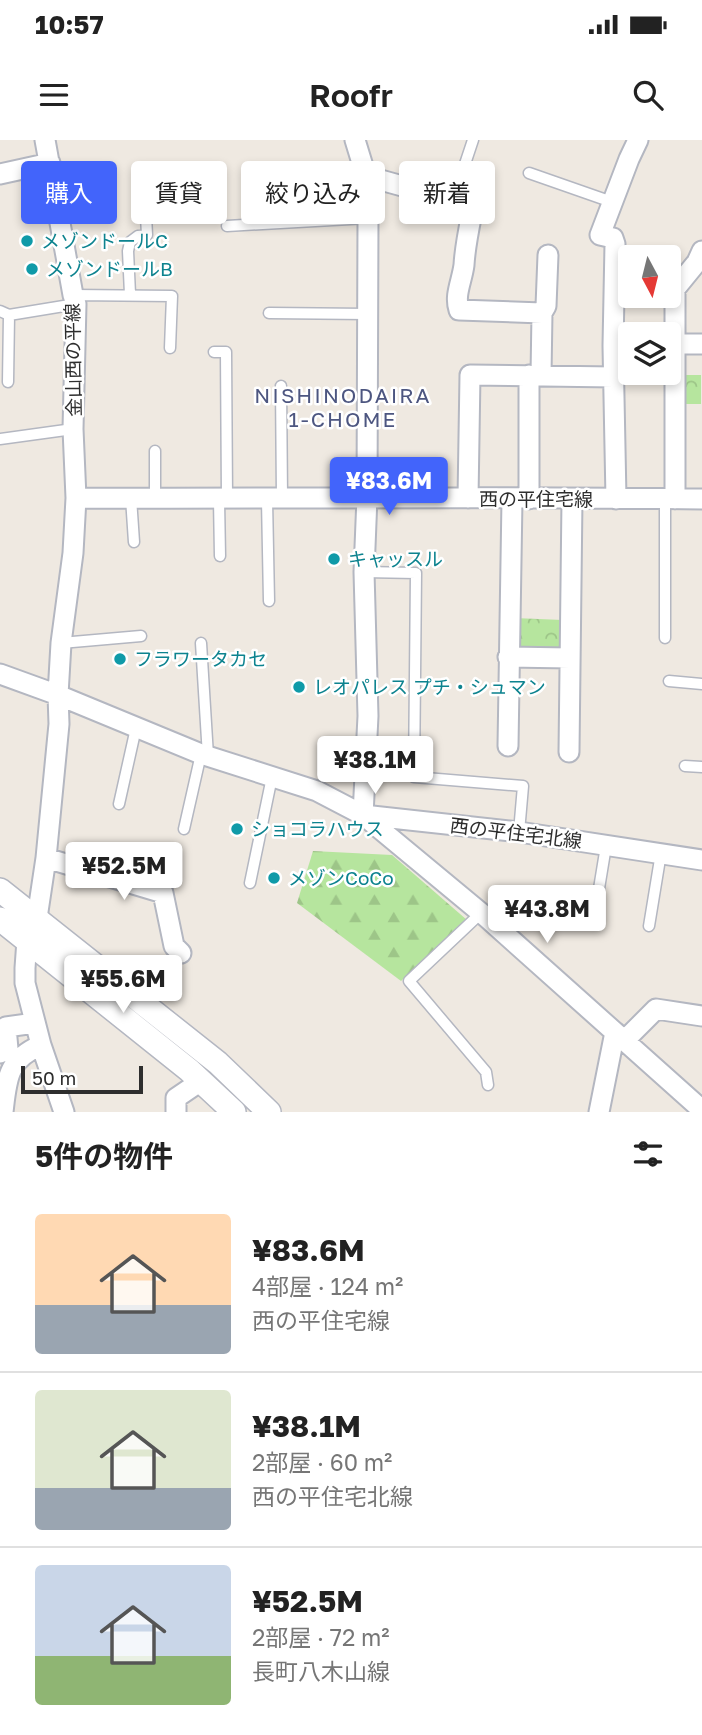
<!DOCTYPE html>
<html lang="ja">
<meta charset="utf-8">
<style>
:root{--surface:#fff;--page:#f6f6f6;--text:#222;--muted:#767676;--line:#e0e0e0;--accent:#4264fb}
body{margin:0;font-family:"Golos Text","Noto Sans JP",sans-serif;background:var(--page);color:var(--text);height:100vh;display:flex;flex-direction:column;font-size:26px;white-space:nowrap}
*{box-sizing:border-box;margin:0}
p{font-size:23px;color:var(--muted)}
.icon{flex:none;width:38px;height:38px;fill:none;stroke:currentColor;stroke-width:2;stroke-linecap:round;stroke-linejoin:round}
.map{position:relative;height:972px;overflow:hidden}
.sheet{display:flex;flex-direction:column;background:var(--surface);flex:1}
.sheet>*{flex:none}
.hud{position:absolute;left:21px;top:21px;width:662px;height:63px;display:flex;gap:14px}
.needle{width:46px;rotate:173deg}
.controls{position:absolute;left:618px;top:105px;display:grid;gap:14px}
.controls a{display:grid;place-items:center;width:63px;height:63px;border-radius:7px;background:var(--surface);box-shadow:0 4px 10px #0003;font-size:35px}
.scale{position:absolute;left:21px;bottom:18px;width:122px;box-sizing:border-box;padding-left:7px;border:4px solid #2e2e2e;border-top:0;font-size:19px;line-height:24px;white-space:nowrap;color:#2e2e2e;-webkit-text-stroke:5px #fff;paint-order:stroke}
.price{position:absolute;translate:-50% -60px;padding:0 16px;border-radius:7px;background:#fff;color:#222;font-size:23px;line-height:46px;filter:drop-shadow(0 2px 4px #0008)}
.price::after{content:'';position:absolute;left:50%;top:42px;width:21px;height:16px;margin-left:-10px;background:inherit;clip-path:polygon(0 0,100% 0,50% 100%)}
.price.on{background:var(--accent);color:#fff}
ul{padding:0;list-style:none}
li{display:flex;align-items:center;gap:21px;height:175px;padding:0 35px}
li+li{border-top:2px solid var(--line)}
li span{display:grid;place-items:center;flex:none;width:196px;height:140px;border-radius:7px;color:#555}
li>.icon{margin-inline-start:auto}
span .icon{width:84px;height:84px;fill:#fffc;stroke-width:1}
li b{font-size:30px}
h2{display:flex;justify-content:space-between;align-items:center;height:84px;padding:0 35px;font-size:30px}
.tag{padding:0 24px;border-radius:7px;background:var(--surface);box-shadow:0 4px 10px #0003;font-size:24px;line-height:63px}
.tag.on{background:var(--accent);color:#fff}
.status{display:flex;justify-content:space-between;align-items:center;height:49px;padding:0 35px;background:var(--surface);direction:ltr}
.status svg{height:19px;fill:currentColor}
header{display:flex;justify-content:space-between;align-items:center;height:91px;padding:0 35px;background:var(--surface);font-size:32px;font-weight:600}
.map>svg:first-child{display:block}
</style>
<div class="status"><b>10:57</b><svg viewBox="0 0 49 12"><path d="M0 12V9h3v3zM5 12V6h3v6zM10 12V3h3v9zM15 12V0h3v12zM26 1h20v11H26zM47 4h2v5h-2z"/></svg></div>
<header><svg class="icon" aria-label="menu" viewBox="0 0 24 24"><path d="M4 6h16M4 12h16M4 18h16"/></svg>Roofr<svg class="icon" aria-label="search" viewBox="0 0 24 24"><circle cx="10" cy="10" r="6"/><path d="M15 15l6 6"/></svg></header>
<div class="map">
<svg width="702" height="972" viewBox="0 0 702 972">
<defs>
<pattern id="forest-firs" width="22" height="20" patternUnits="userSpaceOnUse" patternTransform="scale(1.75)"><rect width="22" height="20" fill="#b6e59e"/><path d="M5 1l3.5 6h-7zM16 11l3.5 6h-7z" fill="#9dc588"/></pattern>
<pattern id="park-crowns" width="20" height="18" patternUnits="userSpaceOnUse" patternTransform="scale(1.75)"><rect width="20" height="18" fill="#b6e59e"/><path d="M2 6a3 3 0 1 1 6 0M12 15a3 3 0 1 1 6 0" fill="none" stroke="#9dc588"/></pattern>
</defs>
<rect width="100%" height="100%" fill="#efe9e1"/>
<path fill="url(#forest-firs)" d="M313,711l79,4 75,65 -66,61 -104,-78z"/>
<path fill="url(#park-crowns)" d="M678,235h23v29h-24z
M514,478l49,2v25l-3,6 -45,-3z"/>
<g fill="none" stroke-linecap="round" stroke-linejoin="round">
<defs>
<path id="service" d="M529,33l83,29
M453,60l20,-60
M227,86l141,-8
M130,154l-2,-43 2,-9 8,-6 9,-1 -2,-38
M73,155l99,1 -2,52
M0,171l9,4 67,-11
M269,173l99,1
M214,212h12l1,147
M8,242l1,-67
M281,246l1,112
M0,299l73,-10
M131,358l3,44
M155,359v-48
M665,359v139
M219,360l1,56
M267,360l2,101
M364,432l52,1 -2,204 109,9 -4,46
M61,503l80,-7
M201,503l7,113
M669,541l33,3
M685,626l17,1
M119,664l17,-76
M184,689l17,-75
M250,743l22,-106
M481,773l-72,68 77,91 2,13
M594,779l12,-73
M649,786l12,-73"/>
<path id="minor" d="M355,0l11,36
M0,34l50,-11
M542,173l-83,-3c-5,-15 3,-29 5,-45 1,-19 5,-37 9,-57l-20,-8 -87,-24 2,42 -1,279 -3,75 4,144 -5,99 123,102 216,193
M668,204h34
M541,235l1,-62 4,-7 2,-51
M76,358c209,1 417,-2 626,1
M468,358l2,-123 144,2
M529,359v-124
M616,359l-3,-153 2,-102 -2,-6 -13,-3 29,-76 9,-19
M675,359v-210l22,-27 5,-11
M508,517l62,1
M0,534l58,21 3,-52 12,-90 3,-55 -3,-69 3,-125 -3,-9 -28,-155
M508,606l4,-247
M569,612l3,-253
M46,718l117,35 11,53 7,7
M624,901l32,-32 46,7
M41,905l23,67
M0,913l8,-4 -2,-22 29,-4
M3,972c4,-34 4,-52 38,-67l-16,-62v-15l2,-28 10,-22 9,-60 13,-134 -1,-29 143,59 116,37 46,24 156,17 183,28
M176,972v-14l25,-17
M599,972l16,-80"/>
<path id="tertiary" d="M0,750l218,173 51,49
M0,779l189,151 45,42"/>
</defs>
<use href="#service" stroke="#b4b7c1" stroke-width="13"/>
<use href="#minor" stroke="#b4b7c1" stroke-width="23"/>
<use href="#tertiary" stroke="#b4b7c1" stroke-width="26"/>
<use href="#service" stroke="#fff" stroke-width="10"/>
<use href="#minor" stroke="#fff" stroke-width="19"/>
<use href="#tertiary" stroke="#fff" stroke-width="23"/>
</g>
<g fill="#0f9aa8" stroke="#fff" stroke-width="2.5">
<circle cx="27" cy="101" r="7"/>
<circle cx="32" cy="129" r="7"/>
<circle cx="334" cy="419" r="7"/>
<circle cx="120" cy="519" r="7"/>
<circle cx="299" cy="547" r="7"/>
<circle cx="237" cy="689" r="7"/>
<circle cx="274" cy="738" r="7"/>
</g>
<g text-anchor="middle" stroke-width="5" stroke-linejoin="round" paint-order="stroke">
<g font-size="19" fill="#0d838f" stroke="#fff" text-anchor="start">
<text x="41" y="108">メゾンドールC</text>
<text x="46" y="136">メゾンドールB</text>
<text x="348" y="426">キャッスル</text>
<text x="134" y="526">フラワータカセ</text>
<text x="313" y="554">レオパレス プチ・シュマン</text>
<text x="251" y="696">ショコラハウス</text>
<text x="288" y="745">メゾンCoCo</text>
</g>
<g font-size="19" fill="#2e2e2e" stroke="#fff">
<text transform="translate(73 220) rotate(-91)" y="7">金山西の平線</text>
<text x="536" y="366">西の平住宅線</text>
<text transform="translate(516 693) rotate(7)" y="7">西の平住宅北線</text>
</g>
<g font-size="21" letter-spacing="2" fill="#4d5680" stroke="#fff">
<text x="343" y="263">NISHINODAIRA<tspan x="343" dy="24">1-CHOME</tspan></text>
</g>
</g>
</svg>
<div class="controls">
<a><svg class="needle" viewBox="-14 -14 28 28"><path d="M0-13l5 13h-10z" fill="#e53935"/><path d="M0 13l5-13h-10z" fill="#767676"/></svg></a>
<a><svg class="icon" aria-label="layers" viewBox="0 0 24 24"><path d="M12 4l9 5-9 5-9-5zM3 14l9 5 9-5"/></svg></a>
</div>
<div class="scale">50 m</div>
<b class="price on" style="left:389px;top:377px">¥83.6M</b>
<b class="price" style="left:375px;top:656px">¥38.1M</b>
<b class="price" style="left:124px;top:762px">¥52.5M</b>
<b class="price" style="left:547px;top:805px">¥43.8M</b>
<b class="price" style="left:123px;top:875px">¥55.6M</b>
<div class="hud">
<a class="tag on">購入</a>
<a class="tag">賃貸</a>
<a class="tag">絞り込み</a>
<a class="tag">新着</a>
</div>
</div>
<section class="sheet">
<h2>5件の物件<svg class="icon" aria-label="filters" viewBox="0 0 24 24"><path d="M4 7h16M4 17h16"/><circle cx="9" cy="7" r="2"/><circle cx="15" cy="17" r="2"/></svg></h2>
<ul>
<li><span style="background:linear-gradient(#ffd9b3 65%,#9aa5b1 0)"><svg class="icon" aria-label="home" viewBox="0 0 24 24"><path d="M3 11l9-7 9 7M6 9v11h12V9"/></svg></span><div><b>¥83.6M</b><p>4部屋 · 124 m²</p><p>西の平住宅線</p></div></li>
<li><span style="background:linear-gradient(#dfe7d0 70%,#9aa5b1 0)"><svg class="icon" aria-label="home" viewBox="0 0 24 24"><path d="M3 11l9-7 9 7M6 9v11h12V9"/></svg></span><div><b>¥38.1M</b><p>2部屋 · 60 m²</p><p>西の平住宅北線</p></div></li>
<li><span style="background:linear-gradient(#c9d6e8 65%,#8fb573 0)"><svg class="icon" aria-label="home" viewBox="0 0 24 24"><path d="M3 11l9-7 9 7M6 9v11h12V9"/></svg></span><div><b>¥52.5M</b><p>2部屋 · 72 m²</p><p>長町八木山線</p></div></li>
</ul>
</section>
